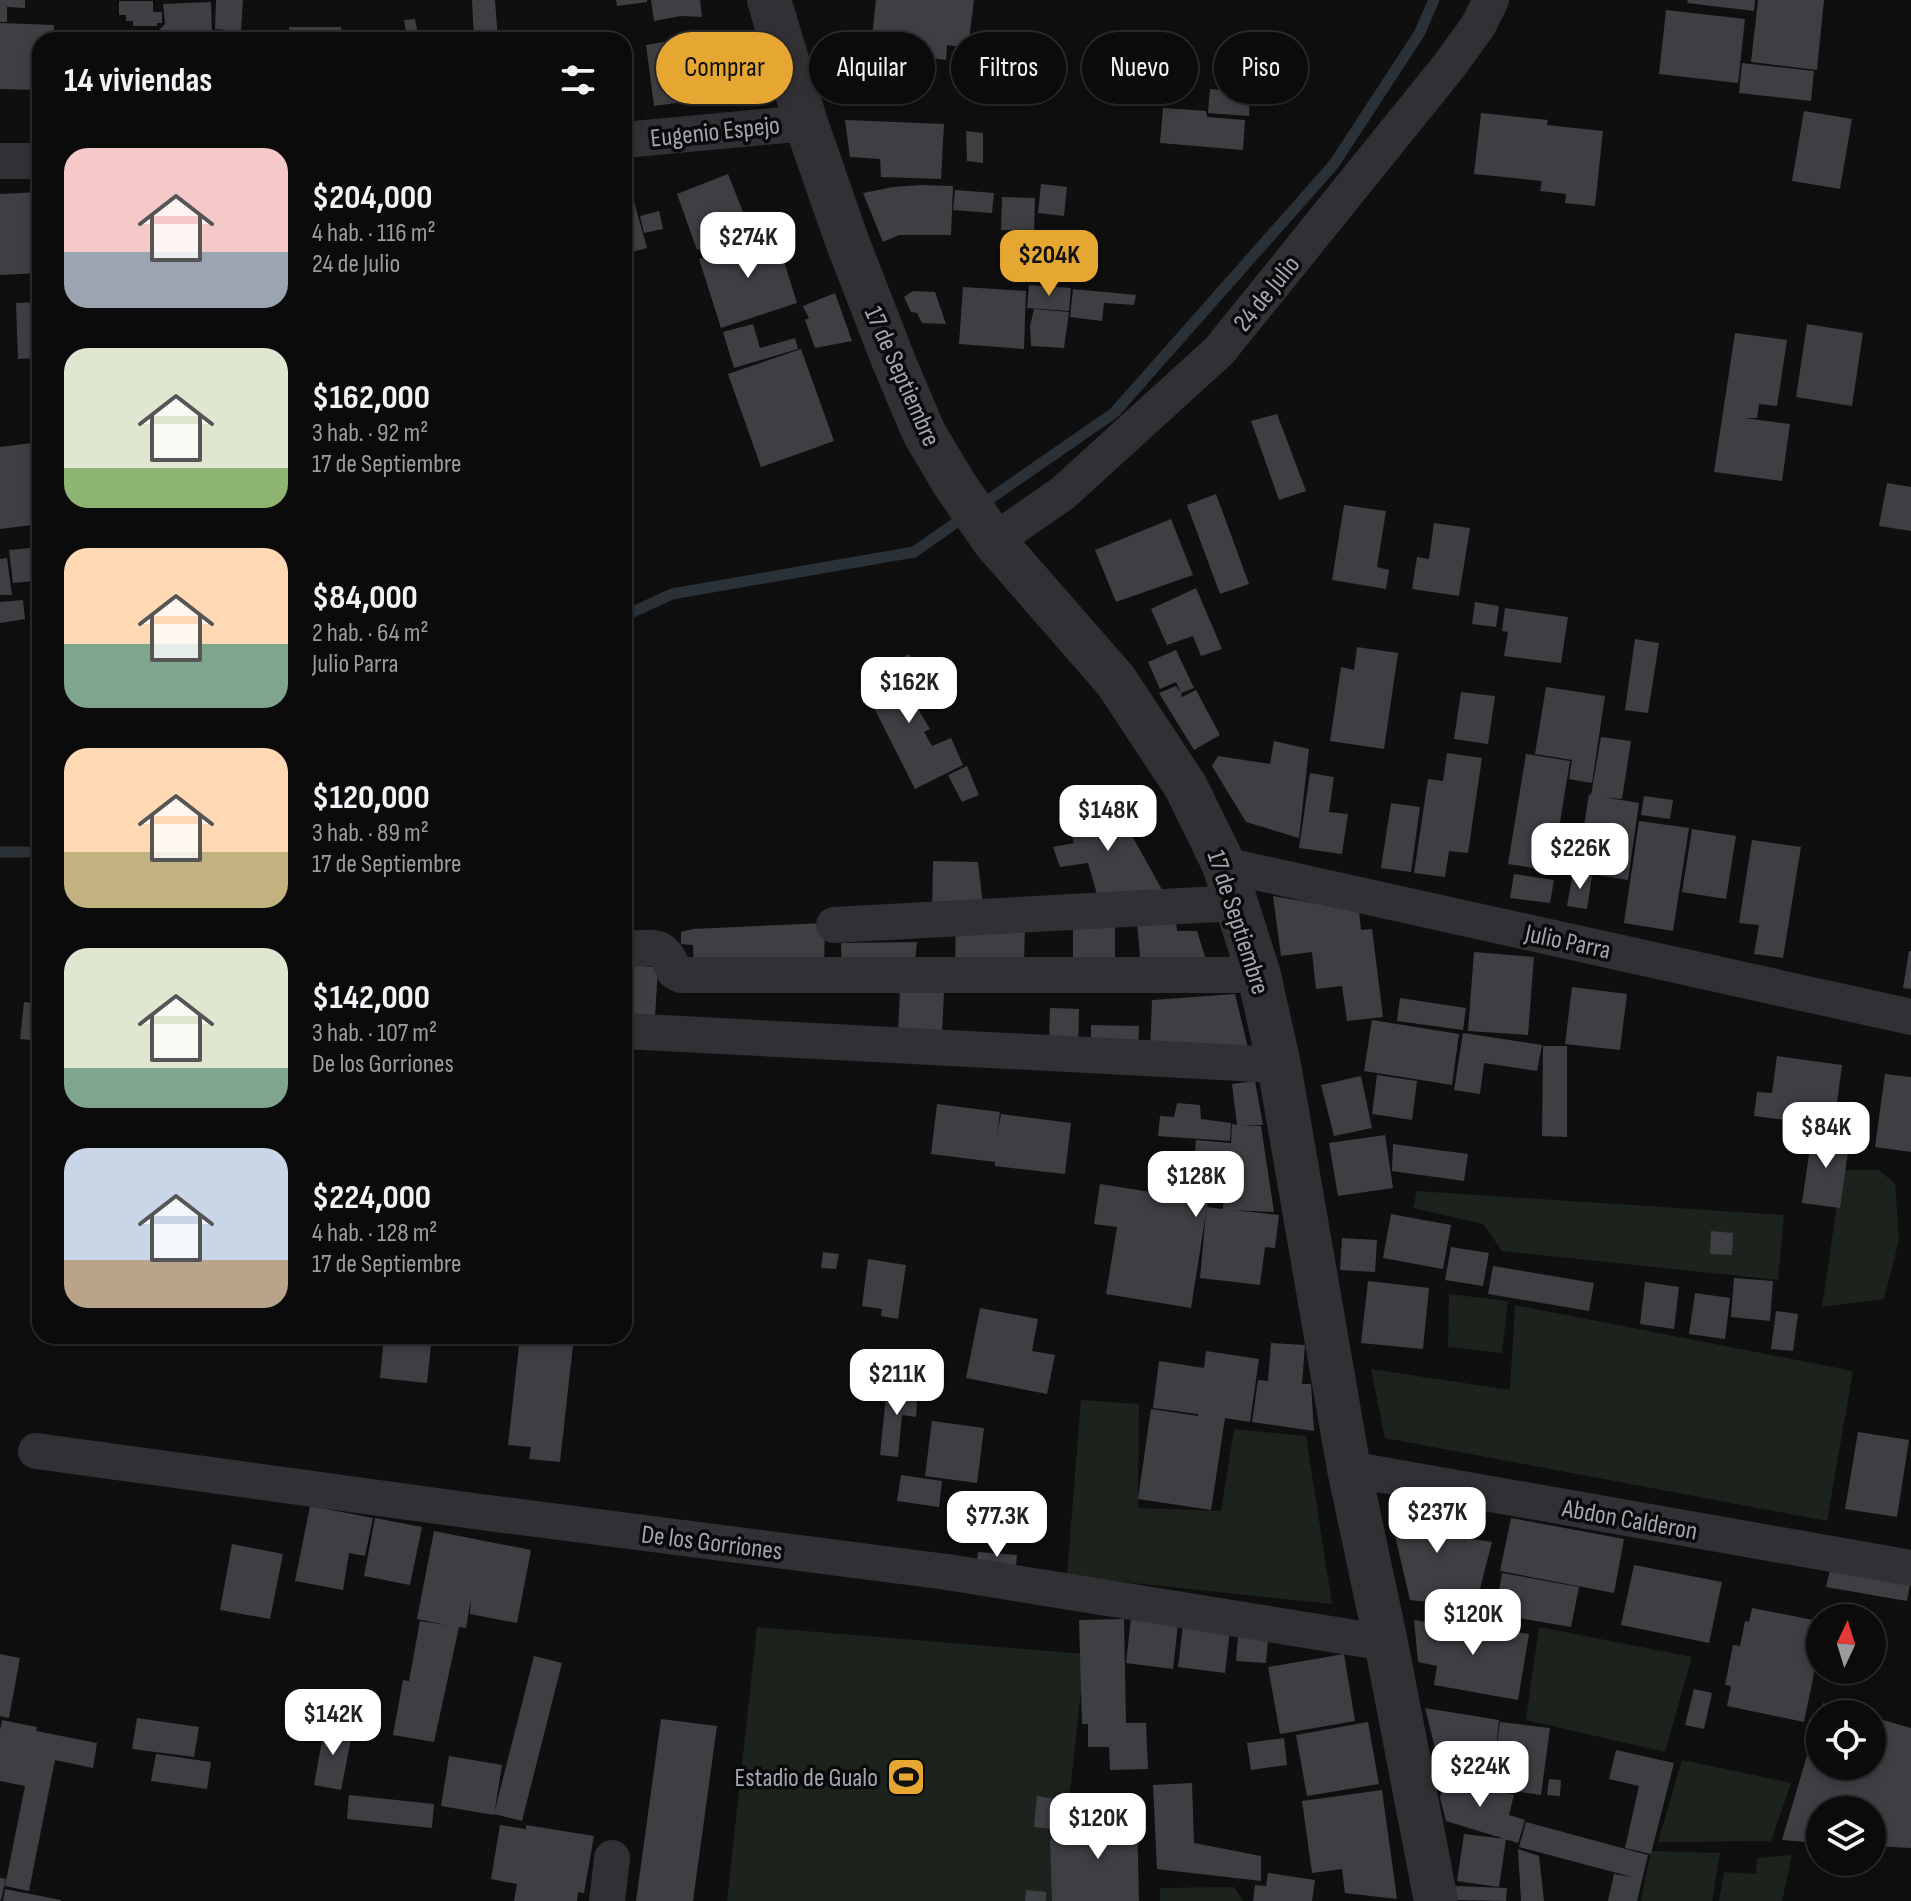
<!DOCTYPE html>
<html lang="es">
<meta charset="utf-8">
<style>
:root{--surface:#0b0b0c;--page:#19191a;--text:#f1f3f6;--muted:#9a9b9d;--line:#2b2b2d;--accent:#e6a732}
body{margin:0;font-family:"Sofia Sans Condensed",sans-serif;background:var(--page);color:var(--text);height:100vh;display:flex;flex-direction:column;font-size:30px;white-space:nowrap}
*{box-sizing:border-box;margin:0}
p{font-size:26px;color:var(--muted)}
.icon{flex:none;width:44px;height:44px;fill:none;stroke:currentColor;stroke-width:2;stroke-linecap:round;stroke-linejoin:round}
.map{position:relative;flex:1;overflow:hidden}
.drawer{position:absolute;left:32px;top:32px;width:600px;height:1312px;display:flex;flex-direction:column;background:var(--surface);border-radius:24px;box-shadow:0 4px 12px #0003,0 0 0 2px var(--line)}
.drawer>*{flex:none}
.guide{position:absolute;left:656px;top:32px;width:760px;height:72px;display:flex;gap:16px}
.needle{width:52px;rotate:4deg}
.fabs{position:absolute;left:1806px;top:1604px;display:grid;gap:16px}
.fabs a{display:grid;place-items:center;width:80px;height:80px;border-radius:50%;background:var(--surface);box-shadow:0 4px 12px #0003,0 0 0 2px var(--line);font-size:40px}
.price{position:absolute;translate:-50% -68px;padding:0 18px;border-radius:16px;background:#fff;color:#222;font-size:26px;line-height:52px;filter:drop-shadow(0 2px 4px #0008)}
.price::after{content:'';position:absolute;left:50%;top:48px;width:24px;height:18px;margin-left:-12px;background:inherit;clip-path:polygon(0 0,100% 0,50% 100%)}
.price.on{background:var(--accent);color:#111}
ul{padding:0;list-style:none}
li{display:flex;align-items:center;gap:24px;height:200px;padding:0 32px}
li span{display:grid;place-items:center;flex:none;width:224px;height:160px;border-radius:24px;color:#555}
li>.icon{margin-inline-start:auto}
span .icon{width:96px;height:96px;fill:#fffc;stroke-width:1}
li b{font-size:34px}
h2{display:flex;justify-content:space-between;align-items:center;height:96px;padding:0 32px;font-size:34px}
.tag{padding:0 28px;border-radius:36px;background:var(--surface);box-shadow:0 4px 12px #0003,0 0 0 2px var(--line);font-size:28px;line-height:72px}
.tag.on{background:var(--accent);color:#111}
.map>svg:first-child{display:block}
</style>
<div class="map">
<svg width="1911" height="1901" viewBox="0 0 1911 1901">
<rect width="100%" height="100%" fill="#0f0f10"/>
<path fill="#1c231d" d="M1842,1170h37l16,14 4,56 -15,59 -62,8z
M1417,1191l367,24 -6,65 -276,-29 -19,-27 -70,-16z
M1449,1294l59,7 -6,52 -54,-6z
M1515,1305l338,66 -26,150 -442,-83 -14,-69 139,21z
M1081,1400l58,4 -1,104 83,3 13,-82 72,7 26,168 -265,-28z
M757,1627l328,27 -27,247h-331z
M1539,1627l153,30 -27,95 -139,-32z
M1682,1760l109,23 -20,58 -113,1z
M1651,1851l69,2 -8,48h-71z
M1792,1855l-10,46h-63l5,-29 32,2 1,-16z
M1234,1887l9,14h-83v-13z"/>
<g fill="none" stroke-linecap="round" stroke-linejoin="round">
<path stroke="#2a3238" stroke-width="11" d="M981,505l133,-92 220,-249 85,-130 15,-34
M624,616l48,-22 242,-42 53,-37
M0,852h40"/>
</g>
<path fill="#3e3f43" d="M0,0h25v8l-18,-1v15h-7z
M216,0h27l-2,31 -26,-2z
M472,0h23l3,40h-24z
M616,0h31v2l-30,4z
M651,0h49l2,17 -21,-1 -27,5z
M876,0h98l-6,48 -21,-3 -1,15 -50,-7 3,-14 -27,-3z
M1688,0h67l-1,11 -67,-8z
M1758,0h66l-7,70 -66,-8z
M119,1h34v11h9v11h-5v3h-24v-5h-7v-6h-7z
M211,2l1,35h-41l-13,-6 7,-7 -2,-20z
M1666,10l79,9 -7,64 -79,-9z
M415,19l3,17 -11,2 -3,-18z
M0,23l54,2v15h-14v50l-40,-1z
M289,27h52l1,13h-52z
M712,34l8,63 -66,9 -8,-61z
M836,49l39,4 -5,53 -30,-4v-26l-6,-2z
M1742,63l72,8 -3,30 -72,-8z
M1210,89l40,3 -1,24 -41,-3z
M1163,108l43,3 1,6 38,3 -2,30 -83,-7z
M1804,111l48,8 -12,70 -48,-8z
M1481,113l67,7 -1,5 56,6 -8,75 -30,-3 1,-9 -26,-3 2,-10 -68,-7z
M845,120l99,4 -3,55 -60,-2 -1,-18 -30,-2z
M966,131l17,2v30l-16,-2z
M728,174l23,58 -54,18 -20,-56z
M624,180h4l19,68 -23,6z
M1041,184l26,3 -3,29 -26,-3z
M921,185l32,1 -2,49h-52l-16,7 -20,-49 30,-6z
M955,190l39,3 -2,20 -39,-3z
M40,192v81l-40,2v-81z
M1002,197l33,1 -1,33 -33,-1z
M659,211l4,18 -19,4 -4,-17z
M774,230l23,73 -76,25 -22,-69z
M1029,285l42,3 -2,23 -42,-3z
M963,287l63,4 -2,58 -65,-5z
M1073,289l63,6 -2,10 -30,-2 -2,18 -32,-4z
M913,291l22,1 11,32 -24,-1 -5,-10 -6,-1 -7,-15z
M835,293l17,48 -37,7 -10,-28 4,-2 -6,-12z
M40,302v56l-22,1 -2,-56z
M1034,309l35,3 -5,36 -33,-2 -1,-20z
M753,324l7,24 35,-10 3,11 -64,19 -11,-36z
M1807,324l56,9 -11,73 -56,-9z
M1735,333l52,7 -10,66 -18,-2 -2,14h-13l46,6 -8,57 -68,-9z
M801,349l33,92 -73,26 -33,-93z
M1277,414l29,77 -27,9 -28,-79z
M40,442v82l-40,5v-82z
M1887,483l24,4v44l-32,-5z
M1216,494l33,90 -29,10 -33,-89z
M1344,505l42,6 -9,56 12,3 -3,19 -54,-9z
M1171,519l22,56 -77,27 -21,-52z
M1434,523l36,5 -11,68 -47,-7 5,-32 12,2z
M40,547v43l-4,1 -2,-10 -21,2 -4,-33z
M7,558l5,37h-12v-36z
M1196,588l26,61 -21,7 -8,-20 -26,9 -16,-36z
M23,600l2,19 -25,4v-21z
M1475,602l24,4 -3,21 -24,-3z
M1505,608l63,9 -7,46 -57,-7 4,-24 -6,-1z
M1635,639l24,4 -11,70 -23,-3z
M1357,647l41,6 -14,96 -54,-8 11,-74 13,3z
M1176,650l18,38 -13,5 1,4 14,-7 24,45 -26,15 -35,-57 17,-7 5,7 -5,-11 -16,7 -12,-27z
M909,654l12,21 -27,18 4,14 17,-3 15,25 -6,3 8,14 19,-8 12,27 -48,24 -54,-107z
M1546,687l59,9 -13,87 -23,-4 3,-19 -37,-6z
M1461,692l34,4 -7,48 -34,-5z
M1601,737l30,4 -9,58 -19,-2 36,6 -11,77 -51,-8 12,-78 2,1z
M1274,741l35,8 -10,89 -53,-16 -34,-56 6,-10 52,8z
M1447,753l35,5 -14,95 -19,-2 -4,26 -31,-4 14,-94 15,2z
M1526,754l44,7 -18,110 -44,-7z
M967,766l12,29 -17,7 -14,-27z
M1310,773l24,4 -5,35 19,2 -6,40 -43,-6z
M1644,796l29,4 -3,19 -29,-4z
M1112,800l53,95 -66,6 -11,-38 -28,4 -7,-20 21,-4 -11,-32z
M1391,803l29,4 -9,65 -30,-4z
M1639,821l50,7 -16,103 -49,-8z
M1692,829l44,7 -10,63 -44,-7z
M1752,840l49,7 -18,111 -29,-4 5,-29 -20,-2z
M933,861l45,1 6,52 -52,2z
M1573,873l19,3 -5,33 -20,-3z
M1514,874l40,6 -4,23 -40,-5z
M1273,896l86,15 2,19 11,-1 11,88 -36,4 -5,-35 -26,3 -4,-37 -31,4z
M1176,921l1,10h20l12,38 -68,-1 -4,-45z
M956,922l69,1 -1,44 -69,-2z
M825,923l-1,47h-130l-1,-25 -12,-1v-12l12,-3z
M1073,923h42v43h-42z
M917,942l-3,28 -72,-1 -1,-26z
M1909,951h2v38l-8,-1z
M1474,952l60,5 -6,78 -60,-4z
M624,965l34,2 -3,50 -31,-2z
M1572,987l55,7 -7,56 -55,-6z
M900,990l44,2 -2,42 -44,-2z
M1235,994l15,62 -100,-3 2,-53z
M1400,998l66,10 -3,22 -66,-9z
M24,1002l16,2v37l-20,-2z
M1050,1008l29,1 -1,39 -29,-2z
M1372,1020l87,14 -7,51 -88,-14z
M1091,1025l48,1 -1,26 -47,-3z
M1463,1033l79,12 -5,26 -53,-8 -4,31 -26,-4z
M1543,1046h24v91l-25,-1z
M1777,1056l65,9 -8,61 -80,-10 3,-24 15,1z
M1885,1074l26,3v75l-36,-5z
M1377,1075l40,6 -5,39 -40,-6z
M1361,1076l11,52 -38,8 -13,-51z
M1255,1081l8,44h-22l20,1 13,86 -41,-2 46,5 -4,33 -10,-1 -5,38 -60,-7 6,-65 -15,95 -85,-14 11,-67 -23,-3 6,-40 108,17 -1,6 16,2v-9l-32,-3 5,-57 35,3 1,-19 5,1 -5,-41z
M1177,1103l23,2 1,14 30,4 -1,18 -72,-5 2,-20 14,1z
M937,1104l63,8 -3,22 4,-20 70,9 -6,51 -70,-8v-4l-64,-8z
M1812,1133l38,5 -10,70 -38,-5z
M1385,1135l8,53 -55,8 -9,-53z
M1393,1144l75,10 -4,27 -72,-10z
M1391,1214l60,11 -8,44 -60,-11z
M1711,1231l22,2 -1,22 -22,-1z
M1342,1238l35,2 -2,32 -35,-2z
M1451,1247l38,6 -6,33 -38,-6z
M823,1252l16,2 -3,15 -15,-1z
M868,1259l38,6 -8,54 -17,-3 1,-7 -20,-3z
M1493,1266l101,17 -5,28 -101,-17z
M1734,1278l39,3 -3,40 -39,-4z
M1368,1281l61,7 -6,61 -62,-6z
M1645,1282l34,5 -5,42 -34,-5z
M1695,1293l35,5 -5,41 -36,-5z
M980,1308l58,11 -6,32 23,4 -8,39 -81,-16z
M1776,1311l22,3 -5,37 -22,-2z
M384,1336h48l-5,47 -47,-5z
M520,1336h54l-14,126 -31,-3 2,-12 -23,-2z
M1271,1343l34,2 -3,39h9l3,47 -62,-9 6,-42 10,1z
M1206,1351l53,8 -9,63 -25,-4 -14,92 -73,-11 13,-90 47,7v-2l-45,-6 6,-47 45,7z
M887,1386l31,2 -2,29 -14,-2 -4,42 -18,-2z
M932,1421l52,7 -7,55 -52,-7z
M1858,1432l51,8 -12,77 -52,-8z
M901,1475l41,6 -3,26 -42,-6z
M1404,1496l49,12 -6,27 45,7 -17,66 -65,-8 -21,-90z
M310,1506l63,12 -8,38 -16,-3 -6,37 -48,-9z
M375,1518l47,9 -12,58 -46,-9z
M1511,1518l113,21 -10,54 -114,-22z
M434,1531l97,19 -14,73 -47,-9 1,-15 -5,29 -7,-1 -25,115 -41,-7 10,-55 6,1 11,-60 26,4 -29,-6z
M232,1544l51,10 -13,65 -50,-9z
M978,1552l39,3 -1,12 -39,-4z
M1634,1565l88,17 -13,61 -88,-18z
M1830,1570l80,14 -3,17 -81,-14z
M1502,1573l77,14 -8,40 -76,-13z
M1752,1608l66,13 -3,13h5v10l-16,78 -77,-16 4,-20 -6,-1 8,-40 7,1 5,-25 4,1z
M1131,1618l47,6 -5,45 -47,-6z
M1124,1619l2,104h20l2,46 -38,1 -1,-23h-21v-23h-6l-3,-104z
M1446,1619l83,15 -11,66 -84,-15 3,-19 -19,-4 -4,-42 31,5z
M1183,1625l47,5 -5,43 -47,-6z
M1238,1636l30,3 -2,24 -30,-2z
M0,1654l20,4 -11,60 -9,-2z
M1344,1654l11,67 -75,13 -12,-67z
M534,1656l28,7 -40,158 -28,-7z
M1694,1689l18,4 -8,36 -19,-4z
M1823,1703l36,10v1h-40z
M1425,1708l74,12 -4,38 5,-36 50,6 -9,67 -42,-6 3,-27 -8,-1 -1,9 -55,-10z
M1819,1715l1,51h52v-49l39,11v120l-39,-2v-36h-52v33l-38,-3z
M137,1718l62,9 -5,30 -62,-8z
M661,1719l56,7 -24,175h-57z
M2,1720l35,7 -1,4 61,12 -4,25 -38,-8 -26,131 -24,-5 20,-100 -25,-5v-51z
M1368,1722l11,62 -72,12 -11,-61z
M325,1724l28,5 -12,61 -27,-5z
M1284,1738l3,27 -36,5 -4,-27z
M1616,1750l58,13 -23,91 -26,-6 14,-62 -30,-7z
M156,1754l55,8 -4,27 -56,-8z
M449,1756l53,9 -8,50 -53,-9z
M1446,1775l68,20 -5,20 16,5 -7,23 -72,-22 -6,-23z
M1549,1779l12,1 -1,16 -13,-1z
M1192,1783l2,60 67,13v25l-104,-12 -4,-84z
M1382,1790l15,109 -52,-6 -3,-24 -30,4 -10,-72z
M349,1795l85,9 -2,24 -85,-9z
M1037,1796l18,3 -3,30 -18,-2z
M1137,1813l2,88h-87l-2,-62 34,-1 -1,-24z
M1526,1822l122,33 -11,46h-29l6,-27 18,3 -113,-30z
M500,1825l26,4v-4l68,11 -10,57 -6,-1 -1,9h-63l3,-17 -26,-5z
M1464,1834l42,5 -7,48 -42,-6z
M1518,1849l21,7 5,45h-23z
M1268,1873l47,7 -3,21h-59l2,-16 11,1z
M0,1878l6,1 -5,21h-1z
M1455,1886l52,2 -1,13 -51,-1z
M5,1889l56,11v1h-58z
M1026,1890l20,2v9h-21z"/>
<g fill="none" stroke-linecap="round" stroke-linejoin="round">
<path stroke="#313135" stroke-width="36" d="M624,140l182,-17
M0,161h40
M994,541l69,-48 156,-142 230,-285 29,-40 13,-26
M1224,865l687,152
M834,925l403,-22
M624,949c29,0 39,-9 50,22l7,4h578
M624,1031l655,34
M36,1451l445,61 466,60 439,71
M1349,1469l562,99
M607,1901l5,-43"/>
<path stroke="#313135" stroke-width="44" d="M769,0l37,123 41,118 47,121 30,71 31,52 39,56 122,140 70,106 38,78 35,110 20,90 70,404 37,174 50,258"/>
</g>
<defs>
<symbol id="stadium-square" viewBox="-11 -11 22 22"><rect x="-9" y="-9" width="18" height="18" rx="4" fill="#e6a732" stroke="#0a0a0b"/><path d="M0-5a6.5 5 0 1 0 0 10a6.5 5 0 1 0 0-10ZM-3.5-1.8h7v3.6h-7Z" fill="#111"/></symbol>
</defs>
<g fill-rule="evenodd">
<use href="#stadium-square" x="884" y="1755" width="44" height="44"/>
</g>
<g text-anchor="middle" stroke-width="7" stroke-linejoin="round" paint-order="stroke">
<g font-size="26" fill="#a1a6b1" stroke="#0a0a0b">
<text transform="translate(715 131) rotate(-6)" y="9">Eugenio Espejo</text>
<text transform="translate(1266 293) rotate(-51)" y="9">24 de Julio</text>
<text transform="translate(903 376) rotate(66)" y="9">17 de Septiembre</text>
<text transform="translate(1239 922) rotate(72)" y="9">17 de Septiembre</text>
<text transform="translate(1568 941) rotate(12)" y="9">Julio Parra</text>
<text transform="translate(1630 1519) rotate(10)" y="9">Abdon Calderon</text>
<text transform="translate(712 1542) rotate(7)" y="9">De los Gorriones</text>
</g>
<g font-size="26" fill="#a1a6b1" stroke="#0a0a0b" text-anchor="end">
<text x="878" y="1786">Estadio de Gualo</text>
</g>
</g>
</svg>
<div class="fabs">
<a><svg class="needle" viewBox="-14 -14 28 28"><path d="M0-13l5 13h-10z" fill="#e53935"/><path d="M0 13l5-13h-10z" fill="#9a9b9d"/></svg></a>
<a><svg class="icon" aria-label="locate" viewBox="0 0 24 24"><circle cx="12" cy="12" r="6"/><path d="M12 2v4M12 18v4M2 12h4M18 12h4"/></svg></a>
<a><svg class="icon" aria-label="layers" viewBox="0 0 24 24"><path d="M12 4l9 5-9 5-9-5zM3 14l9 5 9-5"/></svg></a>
</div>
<b class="price" style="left:748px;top:280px">$274K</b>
<b class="price on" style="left:1049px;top:298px">$204K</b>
<b class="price" style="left:909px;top:725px">$162K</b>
<b class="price" style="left:1108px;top:853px">$148K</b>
<b class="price" style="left:1580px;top:891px">$226K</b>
<b class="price" style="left:1826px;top:1170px">$84K</b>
<b class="price" style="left:1196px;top:1219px">$128K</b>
<b class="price" style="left:897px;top:1417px">$211K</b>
<b class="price" style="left:1437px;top:1555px">$237K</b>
<b class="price" style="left:997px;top:1559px">$77.3K</b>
<b class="price" style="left:1473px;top:1657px">$120K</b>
<b class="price" style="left:333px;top:1757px">$142K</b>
<b class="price" style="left:1480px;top:1809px">$224K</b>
<b class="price" style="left:1098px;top:1861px">$120K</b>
<div class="guide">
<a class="tag on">Comprar</a>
<a class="tag">Alquilar</a>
<a class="tag">Filtros</a>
<a class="tag">Nuevo</a>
<a class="tag">Piso</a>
</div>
<section class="drawer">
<h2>14 viviendas<svg class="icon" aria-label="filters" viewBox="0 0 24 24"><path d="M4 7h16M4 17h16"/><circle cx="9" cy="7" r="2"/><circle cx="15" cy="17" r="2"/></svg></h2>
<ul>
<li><span style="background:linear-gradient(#f6c9c9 65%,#9aa5b1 0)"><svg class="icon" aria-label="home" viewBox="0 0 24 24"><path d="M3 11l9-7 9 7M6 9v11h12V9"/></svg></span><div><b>$204,000</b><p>4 hab. · 116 m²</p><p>24 de Julio</p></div></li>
<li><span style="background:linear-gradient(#dfe7d0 75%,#8fb573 0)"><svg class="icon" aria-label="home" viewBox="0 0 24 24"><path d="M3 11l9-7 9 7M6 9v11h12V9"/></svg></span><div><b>$162,000</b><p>3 hab. · 92 m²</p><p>17 de Septiembre</p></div></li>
<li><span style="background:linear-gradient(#ffd9b3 60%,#7fa58c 0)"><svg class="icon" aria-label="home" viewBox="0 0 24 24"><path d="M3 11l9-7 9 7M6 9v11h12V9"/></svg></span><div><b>$84,000</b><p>2 hab. · 64 m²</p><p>Julio Parra</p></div></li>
<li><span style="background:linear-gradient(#ffd9b3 65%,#c2b280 0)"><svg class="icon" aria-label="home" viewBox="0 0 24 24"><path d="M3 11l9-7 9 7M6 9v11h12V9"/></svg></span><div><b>$120,000</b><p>3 hab. · 89 m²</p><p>17 de Septiembre</p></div></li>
<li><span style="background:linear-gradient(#dfe7d0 75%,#7fa58c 0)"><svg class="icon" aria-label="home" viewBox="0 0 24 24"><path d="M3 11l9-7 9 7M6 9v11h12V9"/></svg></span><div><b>$142,000</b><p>3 hab. · 107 m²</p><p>De los Gorriones</p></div></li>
<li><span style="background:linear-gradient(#c9d6e8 70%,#b9a48a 0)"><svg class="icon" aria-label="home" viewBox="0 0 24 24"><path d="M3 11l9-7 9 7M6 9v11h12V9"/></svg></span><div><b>$224,000</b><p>4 hab. · 128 m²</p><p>17 de Septiembre</p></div></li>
</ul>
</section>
</div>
